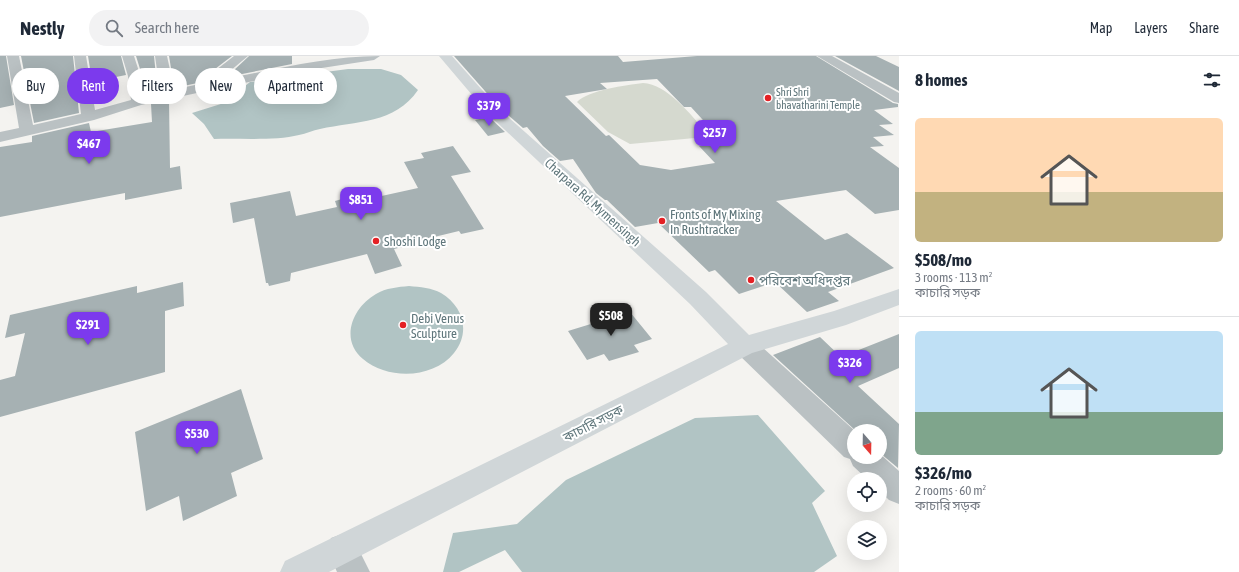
<!DOCTYPE html>
<meta charset="utf-8">
<style>
:root{--surface:#fff;--page:#f2f2f3;--text:#1f2937;--muted:#747a83;--line:#e0e1e3;--accent:#7c3aed}
body{margin:0;font-family:"Asap Condensed","Noto Sans Bengali",sans-serif;background:var(--page);color:var(--text);height:100vh;display:flex;flex-direction:column;font-size:15px;white-space:nowrap}
*{box-sizing:border-box;margin:0}
p{font-size:13px;color:var(--muted)}
.icon{flex:none;width:22px;height:22px;fill:none;stroke:currentColor;stroke-width:2;stroke-linecap:round;stroke-linejoin:round}
.map{position:relative;flex:1;overflow:hidden}
.side{display:flex;flex-direction:column;background:var(--surface);width:340px}
.side>*{flex:none}
.hud{position:absolute;left:12px;top:12px;width:380px;height:36px;display:flex;gap:8px}
.needle{width:26px;rotate:160deg}
.buttons{position:absolute;left:847px;top:368px;display:grid;gap:8px}
.buttons a{display:grid;place-items:center;width:40px;height:40px;border-radius:50%;background:var(--surface);box-shadow:0 4px 16px #0002;font-size:20px}
.price{position:absolute;translate:-50% -34px;padding:0 9px;border-radius:8px;background:var(--accent);color:#fff;font-size:13px;line-height:26px;filter:drop-shadow(0 1px 2px #0008)}
.price::after{content:'';position:absolute;left:50%;top:24px;width:12px;height:9px;margin-left:-6px;background:inherit;clip-path:polygon(0 0,100% 0,50% 100%)}
.price.selected{background:#222;color:#fff}
ul{padding:0;list-style:none}
li{display:grid;align-content:center;gap:8px;height:212px;padding:0 16px}
li+li{border-top:1px solid var(--line)}
li span{display:grid;place-items:center;height:124px;border-radius:6px;color:#555}
li>.icon{margin-inline-start:auto}
span .icon{width:72px;height:72px;fill:#fffc;stroke-width:1}
li b{font-size:17px}
h2{display:flex;justify-content:space-between;align-items:center;height:48px;padding:0 16px;font-size:17px}
.pill{padding:0 14px;border-radius:18px;background:var(--surface);box-shadow:0 4px 16px #0002;font-size:14px;line-height:36px}
.pill.selected{background:var(--accent);color:#fff}
header{display:flex;align-items:center;gap:24px;box-sizing:border-box;height:56px;padding:0 20px;background:var(--surface);border-bottom:1px solid var(--line)}
header strong{font-size:19px}
nav{display:flex;gap:22px;margin-inline-start:auto;font-size:14px}
.search{width:280px;height:36px;background:var(--page);display:flex;align-items:center;gap:10px;box-sizing:border-box;padding:0 14px;border-radius:22px;color:var(--muted);font-size:15px}
main{display:flex;flex:1;min-height:0}
.map>svg:first-child{display:block}
</style>
<header>
<strong>Nestly</strong>
<div class="search"><svg class="icon" aria-label="search" viewBox="0 0 24 24"><circle cx="10" cy="10" r="6"/><path d="M15 15l6 6"/></svg>Search here</div>
<nav><a>Map</a><a>Layers</a><a>Share</a></nav>
</header>
<main>
<div class="map">
<svg width="899" height="516" viewBox="0 0 899 516">
<rect width="100%" height="100%" fill="#f4f3f0"/>
<path fill="#d5d9cf" d="M643,27c24,1 49,33 64,50l-12,5 -65,6 -22,-12 -31,-30c12,-12 49,-17 66,-19z"/>
<path fill="#b1c4c4" d="M348,13h33l20,6 17,15c-23,34 -62,31 -98,39 -7,1 -14,5 -21,6 -24,6 -59,3 -85,4l-10,-15 -12,-11 32,-10 26,-21z
M409,230c11,1 23,2 32,7 22,13 30,39 13,60 -21,26 -66,27 -91,6 -24,-20 -10,-52 13,-65 10,-6 22,-7 33,-8z
M758,359l67,76 -13,12 25,53 -23,16h-292l-17,-22 -46,22h-16l10,-39 64,-9 49,-44 129,-62z"/>
<path fill="#a6b1b3" fill-rule="evenodd" d="M0,0h6l8,49 -14,3z
M21,0h52l6,57 -45,10z
M88,0h33l5,19 -25,5 2,12 -9,2z
M136,0h18l2,20 -6,2 -1,-8 -8,2z
M169,0h63l-17,13 1,10 -65,14 -1,-3 20,-7 3,-3z
M249,0h43v8l-60,12v-4z
M454,0h164l5,6 74,-6h119l77,47 5,1v3l-24,3 19,14 -14,1 15,10 -21,2 11,9 -14,1 29,21v42l-24,4 -29,-24 -70,11 49,39 22,-7 47,35 -66,24 11,9 -32,11 -32,-30 -36,12 -24,-24 -6,2 -51,-49 -23,4 -28,-27h-2l-9,-7 -23,-34 -13,2 -17,-15 -16,-19 -4,1 -23,-20zM657,23l27,28h7l33,36 -25,3 16,17 -44,7 -31,-5 -31,-30 -3,1 -41,-40 42,-7 -7,-6z
M835,0h41l23,11v24z
M228,32l3,9 -23,4 -1,-9z
M169,44l1,68 10,-2 2,23 -57,11v-7l-125,24v-70l32,-5v-6l57,-13 2,9 61,-10 -1,-18z
M489,61l16,15 -17,4 -13,-16z
M453,90l18,26 -20,4 33,53 -23,5 -2,-3 -54,13 1,2 -12,3 8,17 -27,8 -8,-20 -76,19 -1,8 -21,5 -1,-3h-2l-12,-65 -21,5 -3,-20 60,-12 6,25 41,-9 -2,-6 7,-2 -1,-2 27,-6 1,3 6,-2 2,5 41,-9 -14,-26 20,-4 -3,-5z
M183,226l1,24 -19,5v61l-165,45v-37l15,-4 10,-43 -20,5 5,-23 127,-29v7z
M630,256l22,27 -18,6 5,7 -30,9 -5,-7 -17,6 -19,-29z
M899,278v34l-41,18 41,38 -1,44 -18,-15v-22h-24l-83,-76 47,-18 21,20z
M241,333l22,70 -32,14 6,23 -54,25 -4,-25 -33,15 -11,-79z"/>
<g fill="none" stroke-linecap="round" stroke-linejoin="round">
<path fill="#bac1c3" fill-rule="evenodd" d="M7,0h12l14,69 48,-11 -7,-58h12l9,54 36,-10 -3,-24 -6,-20h12l8,25 16,-4 -3,-21h12l5,23 -2,3 -26,8v6l74,-16 -2,-10 18,-14h14l-18,15 1,7c50,-10 98,-22 149,-22l-6,4 -72,11 -77,16 -84,18 -47,15 -94,22v-10l19,-4z
M817,0h15l67,37v10l-5,-1z
M745,281l8,2 102,92 -1,26h26v-3l19,17v33l-10,-4 -9,-9v-12h-13l-14,-13 -3,-7 -6,-2 -107,-104 -4,-7 4,-7z
M342,478l11,4 17,34h-33l-10,-23 4,-11z"/>
<path fill="#d0d6d8" fill-rule="evenodd" d="M439,0h13l47,53 207,183 43,43 85,-24 65,-22v16l-53,20 -94,28 -423,219h-49l5,-11 443,-217 -38,-40 -201,-189z"/>
</g>
<g fill="#e42024" stroke="#fff" stroke-width="1.5">
<circle cx="768" cy="42" r="4"/>
<circle cx="662" cy="165" r="4"/>
<circle cx="376" cy="185" r="4"/>
<circle cx="751" cy="224" r="4"/>
<circle cx="403" cy="269" r="4"/>
</g>
<g text-anchor="middle" stroke-width="4" stroke-linejoin="round" paint-order="stroke">
<g font-size="11" fill="#5f767b" stroke="#fff" text-anchor="start">
<text x="776" y="40">Shri Shri<tspan x="776" dy="13">bhavatharini Temple</tspan></text>
</g>
<g font-size="13" fill="#5f767b" stroke="#fff">
<text transform="translate(593 146) rotate(42)" y="5">Charpara Rd, Mymensingh</text>
<text transform="translate(593 367) rotate(-27)" y="5">কাচারি সড়ক</text>
</g>
<g font-size="13" fill="#5f767b" stroke="#fff" text-anchor="start">
<text x="670" y="163">Fronts of My Mixing<tspan x="670" dy="15">In Rushtracker</tspan></text>
<text x="384" y="190">Shoshi Lodge</text>
<text x="759" y="229">পরিবেশ অধিদপ্তর</text>
<text x="411" y="267">Debi Venus<tspan x="411" dy="15">Sculpture</tspan></text>
</g>
</g>
</svg>
<div class="buttons">
<a><svg class="needle" viewBox="-14 -14 28 28"><path d="M0-13l5 13h-10z" fill="#e53935"/><path d="M0 13l5-13h-10z" fill="#747a83"/></svg></a>
<a><svg class="icon" aria-label="locate" viewBox="0 0 24 24"><circle cx="12" cy="12" r="6"/><path d="M12 2v4M12 18v4M2 12h4M18 12h4"/></svg></a>
<a><svg class="icon" aria-label="layers" viewBox="0 0 24 24"><path d="M12 4l9 5-9 5-9-5zM3 14l9 5 9-5"/></svg></a>
</div>
<b class="price" style="left:489px;top:71px">$379</b>
<b class="price" style="left:715px;top:98px">$257</b>
<b class="price" style="left:89px;top:109px">$467</b>
<b class="price" style="left:361px;top:165px">$851</b>
<b class="price selected" style="left:611px;top:281px">$508</b>
<b class="price" style="left:88px;top:290px">$291</b>
<b class="price" style="left:850px;top:328px">$326</b>
<b class="price" style="left:197px;top:399px">$530</b>
<div class="hud">
<a class="pill">Buy</a>
<a class="pill selected">Rent</a>
<a class="pill">Filters</a>
<a class="pill">New</a>
<a class="pill">Apartment</a>
</div>
</div>
<section class="side">
<h2>8 homes<svg class="icon" aria-label="filters" viewBox="0 0 24 24"><path d="M4 7h16M4 17h16"/><circle cx="9" cy="7" r="2"/><circle cx="15" cy="17" r="2"/></svg></h2>
<ul>
<li><span style="background:linear-gradient(#ffd9b3 60%,#c2b280 0)"><svg class="icon" aria-label="home" viewBox="0 0 24 24"><path d="M3 11l9-7 9 7M6 9v11h12V9"/></svg></span><div><b>$508/mo</b><p>3 rooms · 113 m²</p><p>কাচারি সড়ক</p></div></li>
<li><span style="background:linear-gradient(#bfe0f5 65%,#7fa58c 0)"><svg class="icon" aria-label="home" viewBox="0 0 24 24"><path d="M3 11l9-7 9 7M6 9v11h12V9"/></svg></span><div><b>$326/mo</b><p>2 rooms · 60 m²</p><p>কাচারি সড়ক</p></div></li>
</ul>
</section>
</main>
